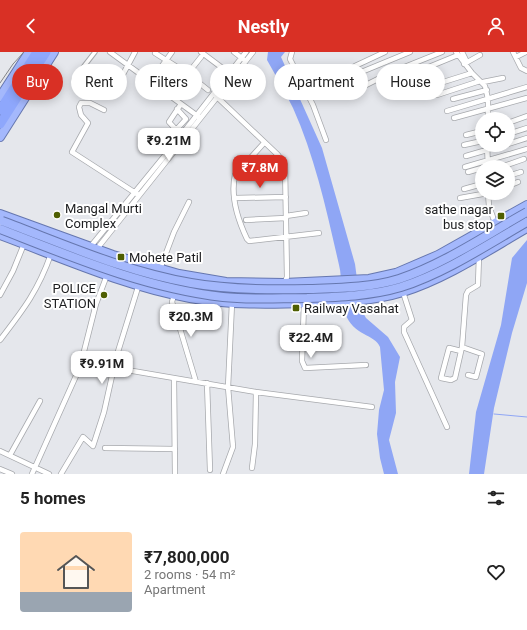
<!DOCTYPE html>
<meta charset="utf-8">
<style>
:root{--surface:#fff;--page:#f2f2f2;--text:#222;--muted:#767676;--accent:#d93025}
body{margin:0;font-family:Roboto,sans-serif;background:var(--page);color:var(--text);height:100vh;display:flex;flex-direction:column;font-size:15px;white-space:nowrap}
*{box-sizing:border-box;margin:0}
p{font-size:13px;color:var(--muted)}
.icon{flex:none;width:22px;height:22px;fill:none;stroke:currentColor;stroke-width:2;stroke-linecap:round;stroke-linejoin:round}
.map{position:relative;height:422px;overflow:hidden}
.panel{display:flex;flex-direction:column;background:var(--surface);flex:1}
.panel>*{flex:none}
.guide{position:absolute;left:12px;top:12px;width:503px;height:36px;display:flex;gap:8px}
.fabs{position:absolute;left:475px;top:60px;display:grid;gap:8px}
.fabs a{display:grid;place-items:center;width:40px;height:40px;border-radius:50%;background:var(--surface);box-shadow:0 2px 10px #0003;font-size:20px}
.price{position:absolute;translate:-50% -34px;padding:0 9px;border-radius:8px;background:#fff;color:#222;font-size:13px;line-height:26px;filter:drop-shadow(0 1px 2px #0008)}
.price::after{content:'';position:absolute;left:50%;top:24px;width:12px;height:9px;margin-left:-6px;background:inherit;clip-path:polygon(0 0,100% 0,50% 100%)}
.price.on{background:var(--accent);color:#fff}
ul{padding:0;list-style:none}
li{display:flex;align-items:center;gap:12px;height:100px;padding:0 20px}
li span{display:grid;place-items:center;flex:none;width:112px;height:80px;border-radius:4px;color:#555}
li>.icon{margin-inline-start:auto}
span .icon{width:48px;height:48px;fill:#fffc;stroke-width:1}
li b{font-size:17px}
h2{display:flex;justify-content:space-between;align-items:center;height:48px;padding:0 20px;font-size:17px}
.tag{padding:0 14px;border-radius:18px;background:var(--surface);box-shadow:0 2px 10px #0003;font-size:14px;line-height:36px}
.tag.on{background:var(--accent);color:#fff}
header{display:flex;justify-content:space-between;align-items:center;height:52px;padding:0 20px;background:var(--accent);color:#fff;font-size:18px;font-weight:700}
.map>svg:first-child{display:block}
</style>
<header><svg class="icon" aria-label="back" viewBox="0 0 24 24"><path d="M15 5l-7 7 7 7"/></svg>Nestly<svg class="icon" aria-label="person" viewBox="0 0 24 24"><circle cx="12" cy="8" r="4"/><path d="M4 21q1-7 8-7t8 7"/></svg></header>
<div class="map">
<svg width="527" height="422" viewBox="0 0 527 422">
<rect width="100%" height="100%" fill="#e5e7ec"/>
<path fill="#8fa6f5" d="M268,0h17l-4,5 41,91 33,116 6,45 5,9 22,19 12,20 -5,25 1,31 -7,27 9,34h-14l-4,-16 -3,-24 2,-24 5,-20 -4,-43c-5,-13 -27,-11 -35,-34 -6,-15 -2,-33 -6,-48 -12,-53 -24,-108 -46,-157 -8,-16 -17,-32 -26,-48z
M527,188v43l-15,50 -18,75 -10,66h-15l7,-62 25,-87 11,-67z"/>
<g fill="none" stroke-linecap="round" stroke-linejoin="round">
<path stroke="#8fa6f5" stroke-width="1" d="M494,362l33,3"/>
<defs>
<path id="pedestrian" d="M74,27l21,-27"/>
<path id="minor" d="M110,0l89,65
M201,0l28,21
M234,0l9,7
M292,0l-2,7 23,46 13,35
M456,0l16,21 13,13 3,13v20
M462,0l5,10
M513,0l8,16 6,3
M155,1l33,21 20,16
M516,5l10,-5
M464,12l16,-9
M355,14l30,-14
M342,28l68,-28
M397,28l61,-25
M151,29l21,-29
M483,30l20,-4
M437,32l35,-11
M114,39l21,-39
M354,39l38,-19 50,-20
M437,43l43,-14
M170,44l31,-39
M216,44l62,59 7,10 2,112 -3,7
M453,47l34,-9
M181,52l-12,18 12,13
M104,58l-14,-7h-9l-2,4 2,8 7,8 -16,29 65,42
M447,59l80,-24
M454,66l73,-20
M508,71l19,-7
M176,78l10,-11 -9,-10
M508,82l19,-6
M466,83l16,-4
M264,91l-29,32c-5,22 3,45 12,64l2,2 70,-8
M508,92l19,-6
M464,93l18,-4
M487,93l1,22
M466,104l38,-11
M465,115l62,-18
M501,115l23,-8
M468,120l14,-4
M235,123l50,-5
M508,124l13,-4
M508,134l10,-4
M464,137l18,-5
M488,141l1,13 6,17
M235,146l51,-1
M460,146l28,-5
M286,164l20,-3
M246,168l40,-2
M96,198l157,-198
M83,211l8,-17 84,-103 71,-91
M160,217l14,-37 15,-30
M403,240l9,28 -8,7v5l43,95
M0,243l13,-24 11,-27
M174,243l-2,7 24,80
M304,251l-2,58 3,7 61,-3
M0,288c23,-30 38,-49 51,-86
M462,295l20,7 -6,23 -8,-2
M461,299l-12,-3 -8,30 10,2 4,-2 7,-31 4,-52 2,-4 10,-6 1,-29
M127,318l129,22 116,15
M174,326l1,96
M207,331l3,87
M105,396l70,1
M0,399l49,23
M10,403l30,-54
M252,416l3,-24 1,-52
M0,417l12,5
M32,422l48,-107 16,-63 11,-29
M61,422l22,-37 10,9 11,-34 12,-54 23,-74
M223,422l10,-27 -5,-60 4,-84"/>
<path id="trunk" d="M0,45l29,-45
M0,85l54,-85
M0,162l113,41 66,19 47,8 58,1 85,-4 27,-6 42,-18 89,-50
M0,183c62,23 124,51 190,63 39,7 80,6 120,5 31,-1 64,-2 93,-11 44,-14 84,-41 124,-64"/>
<path id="motorway" d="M0,58l37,-58
M0,72l46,-72"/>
</defs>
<use href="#pedestrian" stroke="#a7a9ad" stroke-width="5.5"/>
<use href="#minor" stroke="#a7a9ad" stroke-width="6"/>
<use href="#trunk" stroke="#6677af" stroke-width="10"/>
<use href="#motorway" stroke="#6677af" stroke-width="11"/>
<use href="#pedestrian" stroke="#fff" stroke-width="3.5"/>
<use href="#minor" stroke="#fff" stroke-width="4.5"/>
<use href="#trunk" stroke="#a4b8fc" stroke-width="8"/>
<use href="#motorway" stroke="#8ea7fc" stroke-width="9"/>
<path stroke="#838588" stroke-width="1" d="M0,31l13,-19 11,-12"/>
<defs>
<path id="trunk-bridge" d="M2,169c62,23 124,51 189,62 39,7 79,7 118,6 29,-1 61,-1 90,-10 45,-15 87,-44 128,-67
M0,177c72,28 145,59 223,68 27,3 57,1 84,1 31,-1 64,-2 94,-11 44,-14 86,-42 126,-65"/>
</defs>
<use href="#trunk-bridge" stroke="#6677af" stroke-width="10" stroke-linecap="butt"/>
<use href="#trunk-bridge" stroke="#a4b8fc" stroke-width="8"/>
</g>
<g fill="#4f5f02" stroke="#fff" stroke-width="1.5">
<circle cx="57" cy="163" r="4"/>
<rect x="497" y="160" width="8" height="8" rx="2"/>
<rect x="117" y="201" width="8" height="8" rx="2"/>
<circle cx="104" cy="243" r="4"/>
<rect x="292" y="252" width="8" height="8" rx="2"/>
</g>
<g text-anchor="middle" stroke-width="4" stroke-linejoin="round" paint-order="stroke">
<g font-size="13" fill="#1d1e20" stroke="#fff" text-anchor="start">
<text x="65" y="161">Mangal Murti<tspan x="65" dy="15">Complex</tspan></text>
<text x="493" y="162" text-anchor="end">sathe nagar<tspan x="493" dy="15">bus stop</tspan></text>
<text x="129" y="210">Mohete Patil</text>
<text x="96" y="241" text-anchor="end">POLICE<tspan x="96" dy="15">STATION</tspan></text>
<text x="304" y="261">Railway Vasahat</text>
</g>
</g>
</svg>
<div class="fabs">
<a><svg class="icon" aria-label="locate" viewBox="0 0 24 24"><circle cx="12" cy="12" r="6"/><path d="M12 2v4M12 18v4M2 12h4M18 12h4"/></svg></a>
<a><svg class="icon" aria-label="layers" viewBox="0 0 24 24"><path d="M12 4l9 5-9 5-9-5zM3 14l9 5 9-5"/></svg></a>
</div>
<b class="price" style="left:169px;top:110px">₹9.21M</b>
<b class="price on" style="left:260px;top:137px">₹7.8M</b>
<b class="price" style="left:191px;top:286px">₹20.3M</b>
<b class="price" style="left:311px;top:307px">₹22.4M</b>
<b class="price" style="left:102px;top:333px">₹9.91M</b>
<div class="guide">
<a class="tag on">Buy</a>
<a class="tag">Rent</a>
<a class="tag">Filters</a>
<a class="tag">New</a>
<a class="tag">Apartment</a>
<a class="tag">House</a>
</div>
</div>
<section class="panel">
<h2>5 homes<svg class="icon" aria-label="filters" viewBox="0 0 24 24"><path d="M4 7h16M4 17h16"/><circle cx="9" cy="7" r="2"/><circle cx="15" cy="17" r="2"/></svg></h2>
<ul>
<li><span style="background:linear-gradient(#ffd9b3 75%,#9aa5b1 0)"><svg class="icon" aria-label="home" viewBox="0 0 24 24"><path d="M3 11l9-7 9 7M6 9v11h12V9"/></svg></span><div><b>₹7,800,000</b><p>2 rooms · 54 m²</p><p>Apartment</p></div><svg class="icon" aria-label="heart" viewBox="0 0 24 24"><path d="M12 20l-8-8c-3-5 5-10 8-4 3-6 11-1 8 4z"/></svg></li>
</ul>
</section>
